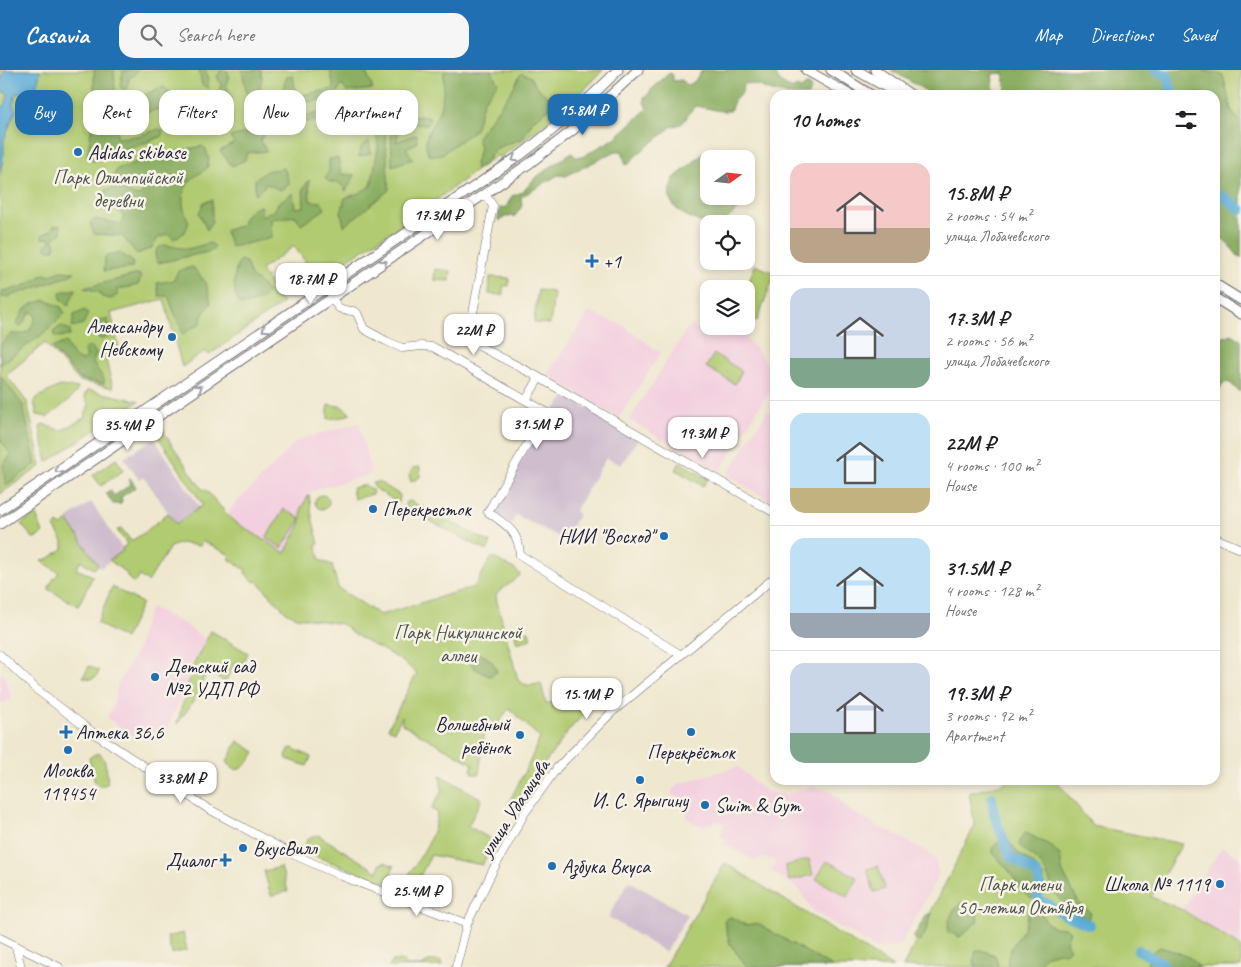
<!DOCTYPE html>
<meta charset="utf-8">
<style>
:root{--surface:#fff;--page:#f6f6f6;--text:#202124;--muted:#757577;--line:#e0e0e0;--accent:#1f6fb2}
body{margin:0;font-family:Caveat,sans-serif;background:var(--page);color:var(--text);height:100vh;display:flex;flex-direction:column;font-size:19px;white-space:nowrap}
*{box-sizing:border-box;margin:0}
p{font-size:16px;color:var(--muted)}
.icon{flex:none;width:28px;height:28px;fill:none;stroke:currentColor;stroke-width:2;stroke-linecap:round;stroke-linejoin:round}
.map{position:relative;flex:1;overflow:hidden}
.details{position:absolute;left:770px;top:20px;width:450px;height:695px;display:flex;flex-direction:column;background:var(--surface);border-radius:15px;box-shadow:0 2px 8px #0003}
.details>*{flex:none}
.top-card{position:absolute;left:15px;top:20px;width:475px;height:45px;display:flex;gap:10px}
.needle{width:32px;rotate:75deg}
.tools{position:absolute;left:700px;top:80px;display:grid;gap:10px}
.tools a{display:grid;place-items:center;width:55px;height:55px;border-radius:10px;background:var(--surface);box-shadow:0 2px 8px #0003;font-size:25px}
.price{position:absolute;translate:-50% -42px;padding:0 11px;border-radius:10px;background:#fff;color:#222;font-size:16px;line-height:32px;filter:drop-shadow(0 1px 2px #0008)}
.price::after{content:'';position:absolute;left:50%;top:30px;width:15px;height:11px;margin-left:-8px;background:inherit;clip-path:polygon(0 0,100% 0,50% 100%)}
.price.active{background:var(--accent);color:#fff}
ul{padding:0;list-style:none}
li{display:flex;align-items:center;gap:15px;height:125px;padding:0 20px}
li+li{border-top:1px solid var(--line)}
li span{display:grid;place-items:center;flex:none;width:140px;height:100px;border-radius:15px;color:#555}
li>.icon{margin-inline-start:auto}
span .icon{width:60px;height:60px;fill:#fffc;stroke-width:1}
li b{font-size:21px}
h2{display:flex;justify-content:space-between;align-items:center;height:60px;padding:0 20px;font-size:21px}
.tag{padding:0 18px;border-radius:15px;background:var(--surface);box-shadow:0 2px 8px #0003;font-size:18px;line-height:45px}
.tag.active{background:var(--accent);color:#fff}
header{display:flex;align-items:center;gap:30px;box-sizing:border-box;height:70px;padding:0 25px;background:var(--accent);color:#fff}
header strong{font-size:24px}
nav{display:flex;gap:28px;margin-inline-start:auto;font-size:18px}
.search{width:350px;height:45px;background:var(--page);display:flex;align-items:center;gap:12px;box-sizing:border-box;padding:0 18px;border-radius:15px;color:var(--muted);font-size:19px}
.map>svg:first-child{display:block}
</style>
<header>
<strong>Casavia</strong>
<div class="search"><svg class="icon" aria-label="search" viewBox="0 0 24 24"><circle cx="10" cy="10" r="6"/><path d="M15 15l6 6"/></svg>Search here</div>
<nav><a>Map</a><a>Directions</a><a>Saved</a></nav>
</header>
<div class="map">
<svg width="1241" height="897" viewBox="0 0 1241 897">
<rect width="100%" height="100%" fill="#f7f3e8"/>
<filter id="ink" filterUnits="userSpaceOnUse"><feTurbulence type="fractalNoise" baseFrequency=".02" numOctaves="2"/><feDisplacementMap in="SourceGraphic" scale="10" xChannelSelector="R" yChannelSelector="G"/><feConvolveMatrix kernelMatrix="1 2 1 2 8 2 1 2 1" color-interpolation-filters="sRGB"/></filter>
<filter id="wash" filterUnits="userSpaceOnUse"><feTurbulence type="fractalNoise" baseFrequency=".0096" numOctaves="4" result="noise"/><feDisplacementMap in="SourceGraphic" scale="20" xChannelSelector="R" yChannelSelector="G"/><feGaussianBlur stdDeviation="1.12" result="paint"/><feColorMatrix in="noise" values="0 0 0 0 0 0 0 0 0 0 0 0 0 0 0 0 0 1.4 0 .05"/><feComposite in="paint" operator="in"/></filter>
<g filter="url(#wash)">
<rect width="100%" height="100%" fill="#efe8cf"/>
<path fill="#f3cfdf" d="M589,242l33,13 39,28 -42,65 -72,-43z
M689,256l57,11 29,37v8l-56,90 -90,-52z
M767,341l8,5v88l-48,-29z
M359,353l12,51 -62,18v3l-8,13v16l-16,30 -53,-34 -3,-4v-5l3,-4 66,-67z
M151,537l35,18 20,15 -14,22 -8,28 -17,39 -7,8h-25l-28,-19 7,-15 4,-19 20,-35 3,-17z
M0,602l4,3 8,25 -12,3z
M738,696l18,18 13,8 16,3 26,-8 18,3 23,22 32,18h3l41,22 7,7 4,15 -31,58 -5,2 1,5 -3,5 -10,4 -14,1 -64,-38 -15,-23 -26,-16 -1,-3 4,-4 -1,-5 -5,-2 -16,2 -29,-16 2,-4 -7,-5 6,-11 -4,-3 -20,5 -4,-2 -3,1 -1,-3 -5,-3 -5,-20 -12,-4 2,-6 5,-5 7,-2z
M1222,777l19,11v88l-58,-37z"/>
<path fill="#cfbdce" d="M566,326l73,41 -18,28 -15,-7 -31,53 4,3 -15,25 -48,-24 -6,10 -19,-13 51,-87z
M154,368l46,70 -24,16 -32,-47 -5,3 -15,-22z
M91,432l33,49 -24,17 -33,-49z
M629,811l59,34 -23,37 -57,-35z"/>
<path fill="#b1cb71" stroke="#6a7656" d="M0,0h603c-30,34 -67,61 -104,88l-2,-3 -84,62 -95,62 -24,-33 -33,24 22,33 -74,52 -4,-4 -23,16 -18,-68 -53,14 8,36 -13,11 7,28 -34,-7 -34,-38 -39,32 21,27 14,64 -41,28z
M1201,0h40v53l-10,-13 -8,-34z
M755,195l20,8 -18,48 -11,-4v-28z
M435,199l16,2 -1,10 -16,-1z
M490,207l19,1v8h-6v9l-14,-1z
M538,220l15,2 1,2 -4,30 -15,-1 -1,-2z
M714,284l28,17 -7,13 -29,-17z
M60,316l18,2c-2,9 -21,21 -30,29l-11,-2 -3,-13 4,-5z
M88,320l51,11 -92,61 -7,-34 3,-4 18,7 23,-13 5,-13 -5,-9z
M328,335l13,1 10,8 -9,3 -14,2z
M161,354l5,12 36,53 4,1 26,30 53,33 15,-29 1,-5 -19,29 -16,-10 18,-29 17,10v-11l8,-13 3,22 7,27 -3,1 4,15 12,5 6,23 42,27 94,-28 18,-30 22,12 6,5c-5,9 -17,12 -24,21l1,7 21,78c8,7 14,6 23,3l5,21 6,-2 1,6 37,-12 4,7 -25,27 -56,77 -5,-3 21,-41 11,-25 -31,-30 -14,20 -3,-8 -5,-2 -8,56h-5l-3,-4 2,-6 -71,-40v-7l-8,14 -6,-3 29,-55 -18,-14 -49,-27 -2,-4 -7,-4 -44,-7 -10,-4 -30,-32 -3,1 -9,-9 1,-3 -17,-11 1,-4 -28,-14 -2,5 -19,-3 -11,4 -22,35 -8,-6 -6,7 -6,-5 -2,-5 -17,-13 14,-9 -1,-3 5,-4 -10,-14 5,-1 9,12 13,-8 24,-20 8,11 27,-19 -50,-76z
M116,389l8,11 -23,16 -8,-11z
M680,392l28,17 -5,7 -27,-16z
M420,397v10l-9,5 -2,-7 4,-7z
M379,412l21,13 -1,8 -25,-15 -1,-5z
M365,415l7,5 1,4 -19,5 -2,-11z
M315 432a7 7 0 1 1 14 0a7 7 0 1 1-14 0Z
M410,431l81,42 -4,8 -83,-44 2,-5z
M36,445l7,18 -7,5h-3l-12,-14z
M68,451l30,44 -4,4 -13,-8 -5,8 17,7 -15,30 -30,-17 6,-11 5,-5 -18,-13 7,-1 15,-10v-8l-9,-14 4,-3 4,2z
M112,517l30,16 -17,36 -28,-16z
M211,561l37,22 -6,11 -6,-3 -11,21 -18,-11 -14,31 -16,22 17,-61z
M529,561l2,8 -14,4 -2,-8z
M89,596l10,5 -2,5 -6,3 -8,-2z
M238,671l17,11c-6,11 -19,28 -28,9z
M292,678l19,9 -4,9 -20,-7 -1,-3 3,-7z
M95,684c2,0 4,-1 5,0 5,2 9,25 7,30l-6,2 -6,-3 -6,-25z
M440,705l42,24 -14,27 26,15 -12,24 -51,-10 -14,27 1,8 4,2 -2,4 -105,-40 -8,-7 -2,-4 3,-7 10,-3 60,37 2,-8 4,-2 10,4 -4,10 15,4c13,-20 31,-43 32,-68l-6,-3 11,-18z
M1006,710h50l37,46 89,18 -31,53 32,13 58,37v20h-338l72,-142 -6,-32 36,-10z
M809,789l4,16 -24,6 -4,-15z
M827,791l31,17 -10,19 -32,-18z
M725,793l168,104h-229z
M878,796l7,23 -11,3 -7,-23z
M281,797l7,24 -17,5 -7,-25z
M183,863l4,17 -15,4 -5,-17z
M393,891h10l2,5h17l7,-5h12l1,5 -54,1z"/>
<path fill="#8caf63" stroke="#57684f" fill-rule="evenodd" d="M94,0h20l3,68 21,-2 21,-7 4,2 -2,6 -68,24 -6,-5 7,-43z
M136,0l1,2 -8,7 -1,9 -5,2 -3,-4 3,-15z
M199,0h7l3,19 -7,-4z
M222,0h5l2,5 -3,10 5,11 1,30 -14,4 -1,-33 4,-12 -4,-9z
M242,0h19l1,8 -5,23 16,12 -25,7 -1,-7 3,-3z
M330,0h35l8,19 -26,3 -5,-7 -7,11 -50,12 -1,-24 3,-7 6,-2 3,21 38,-7z
M449,0h42l7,13 -14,17 -9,30 -36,26 -10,-1c-9,-18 4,-28 10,-44 4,-12 5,-26 5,-39z
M702,0h73c2,11 8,16 19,19l2,-2 5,2 5,-4h3l2,5 -3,5h-21l-4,-2c-14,1 -26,-12 -40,-9l-1,9 -8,8 -4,10h-9l-25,-5c-15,12 -4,16 -25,21 -13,13 -32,23 -42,37l-3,1 -4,-14h-6l-50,25 -8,-1 -37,22 1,9 -7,10 -11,1 -4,4 -2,-2 2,-11 6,-1 6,-11 11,-4 12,-14 34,-24 3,-1 4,4h6l33,-19 32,-29 -3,-7v-5l5,-3 1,-3 18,-17 3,-1 2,2v6l9,-1 3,4 3,1 7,-4z
M891,0h310l22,5 8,35 10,13v136l-24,-27 -2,-6v-131h-134l-9,-6 -10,3 -1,3h-128zM1004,3l2,20 -12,1 -2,-20z
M521,3l10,4 4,8 16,15 -1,8 -17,12 -10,18 -24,9 -9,7 -3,9 -11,6 -1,-6 5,-14 -3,-12 35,-47z
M164,17l14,12 8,4 1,8 -10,3c-20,-13 -33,6 -50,-1l3,-16c5,-2 12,-2 17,-3 7,-3 10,-6 17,-7z
M204,22l6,9v10l-9,2 -7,-15z
M399,25l6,1 7,21 9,-1 9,2 -2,6 -27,1 -5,17 21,-8v9l-11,5 7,11 -21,7 -1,-37 5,-17z
M379,27l4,1 6,92 -45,36 -3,-14 4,-14 14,-5 12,-7 7,-38 -3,-37z
M369,31l-2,9v17h-12l-3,-11 -7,1 -5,9 -12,2 -1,-9 -20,3 -8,-4z
M187,49l11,2 5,4 -7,6 -18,2 -2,-5 4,-5z
M269,57l-9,14 7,10 -20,2 -2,7 -13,6 -12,-15 14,-8 -4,-6z
M369,71l2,12 -12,4 2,-10z
M202,76l4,3 3,11 -2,8c-4,4 -9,6 -13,9 -15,13 -13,30 -5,45l-4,10 -11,7 -6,-5 -10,4 -6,10 -15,6 -15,-18 -28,-2 -4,-11 5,-4 26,5 3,-8c-6,-6 -15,-9 -22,-16l4,-10 11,-2 21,8 5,-3v-7l-11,-5 -19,-3 4,-9 35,-12z
M703,84h6l11,5h-11v37h33l1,8c-13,11 -15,20 -34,20v2c-22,-10 -49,-17 -36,-47z
M338,88l3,16 14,1 -9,16 -6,-8 -11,-1 -4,-4 4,-7v-12z
M284,98l6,16 -10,6 -13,-6 -12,10v-14l11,-9z
M309,110l1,21 11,1 4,7 -24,16 -5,-9 -25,3 1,19 -41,9 -6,-16 17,-6c3,-12 8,-16 19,-19v10l14,-6 3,-7 15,-10 2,15 9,-1 -1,-18z
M212,130v22l-5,8 -8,-17 5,-11z
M61,155v8l-8,6 3,6 -2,5h-6l-3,-3 5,-5 -1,-4 -6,1 -1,-4 8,-4 3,-5z
M210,173l5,4 -3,4 -54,12 -3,-7 2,-7 7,-4 24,4z
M119,182l14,10 -1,6 -28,3 1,-14z
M240,190l6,2 5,14 11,9 6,8c-7,9 -17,11 -28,12 -8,-11 -7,-34 0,-45z
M193,197l13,16 5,20 -9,13 -1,7 -18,11 -15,-38h-9l-2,-13 17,-3 4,-9z
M61,201l14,1c-6,6 -57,21 -68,25h-7v-6c17,-1 30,-7 44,-17l5,2z
M139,204l2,4 -3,7 -22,5 3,4 -8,5 -9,-2 -3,-5 -15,-4z
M76,219l-8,17 -7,-7 -1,-7z
M46,230l15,7 4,6 -18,18 -47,34v-20l10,-11h12l7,-3 7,-14 -5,-6 -10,15 -5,-1c8,-17 11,-21 30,-25z
M85,240l3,4 -5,10 -11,3 2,-12z
M108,249l3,17 -9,3 -9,-3 2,-14z
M62,256l8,4v6l-15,1 -1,-7z
M1215,259l2,5 4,4 11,-4 9,6v51h-3c-5,-5 -8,-12 -16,-7l-2,5 -5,4z
M66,272c4,10 6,16 17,19l4,-5 -3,-5 2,-4h6l4,6 -3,10 11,16v5l-24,-5 -28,-31z
M1,306l22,29 13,59 -31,22 -2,-22 8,-9 -11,-16z
M130,408l6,9 -15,10 1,3 -1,4h-8l-7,-11 4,-3 4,6 17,-12 -2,-4z
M474,582c10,2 22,10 23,20l-7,4c-9,-3 -21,-9 -22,-19z
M1026,763l25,13 9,9 2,16 17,32 12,10 -3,6c-15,-7 -27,-15 -35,-31 -4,-7 -6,-15 -11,-22 -5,-8 -16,-13 -23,-21l2,-8z
M998,772h10l4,3 6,8 15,11 11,13v17l-12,5 -10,-8 -12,-19 -17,-19v-6z
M962,832l10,2 5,10 1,7 -18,16 -12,-5c0,-13 4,-21 14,-30z
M1038,837c5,5 6,14 12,18 7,5 13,0 20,6l-4,11 4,7 -6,4 -5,-1 -15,4 -6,11h-30c-2,-15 7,-25 15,-37 3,-6 5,-14 6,-20z
M932,843l-7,21 -5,8 -7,-4 13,-23z
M731,847l15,8 11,-2 75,44h-85l-17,-23 -6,-23 3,-3z
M1160,877c14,5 31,7 39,20h-49l-2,-2 -1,-10z
M976,880h5l14,5 3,10 -1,2h-21l-2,-6z"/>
<path fill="#5cacd6" stroke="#3f6788" d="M5,0h35c-1,16 -7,27 -24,23l-3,12 3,5 -12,30v15l-4,18v-66l5,-1 3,-12 -8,-4v-7z"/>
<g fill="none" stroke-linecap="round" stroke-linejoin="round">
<path stroke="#5cacd6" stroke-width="10" d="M1155,0l13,6 4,19
M1215,124l11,4 15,12
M992,727l2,17 16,42 27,18 3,10 -2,13 3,4 7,3 15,10 27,11
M1138,880l24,13 3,4"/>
</g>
</g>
<g filter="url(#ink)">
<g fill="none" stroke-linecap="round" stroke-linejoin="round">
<defs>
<path id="minor" d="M485,124l8,12 -23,123 4,12 5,5 52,27 244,140
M331,228l8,10 5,2 9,1 4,2 7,16 22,12 16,7 20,-2 11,1 113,65 -58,100c18,13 31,19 32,43l161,100
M526,330l13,-22
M1215,468l26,11
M0,585l36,34 56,43 115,76 81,44 51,23 128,49
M0,868l59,29
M16,877l5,20
M456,897l11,-43 26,-54 31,-56 33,-46 54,-55 164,-136"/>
<path id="major" d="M806,0l44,25
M831,0l40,25
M856,0l44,25
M875,0l36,25
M1215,214l26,16
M1215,228l26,16
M0,440l522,-356c35,-27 65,-52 96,-84
M0,454l530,-361 43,-33 65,-60"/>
</defs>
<use href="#minor" stroke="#6a676f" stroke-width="9"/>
<use href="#major" stroke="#6a676f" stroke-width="11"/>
<use href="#minor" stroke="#fff" stroke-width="8"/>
<use href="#major" stroke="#fff" stroke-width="9"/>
</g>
<defs><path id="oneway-chevron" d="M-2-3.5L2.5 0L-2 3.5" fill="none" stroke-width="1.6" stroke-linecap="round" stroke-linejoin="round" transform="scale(1.25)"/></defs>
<g stroke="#9c9ca7">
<use href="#oneway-chevron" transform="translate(515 89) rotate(146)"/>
<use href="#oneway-chevron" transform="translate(384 193) rotate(-34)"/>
<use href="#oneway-chevron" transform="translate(265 259) rotate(145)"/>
<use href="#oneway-chevron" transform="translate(199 318) rotate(-34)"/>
<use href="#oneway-chevron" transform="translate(58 400) rotate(146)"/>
</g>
</g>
<g fill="#1f6fb2" stroke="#f7f3e8" stroke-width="2">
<circle cx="78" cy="82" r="5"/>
<path d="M589.5 183.5h5v5h5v5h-5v5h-5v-5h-5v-5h5z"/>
<circle cx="172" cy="267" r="5"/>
<circle cx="373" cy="439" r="5"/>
<circle cx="664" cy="466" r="5"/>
<circle cx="155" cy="607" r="5"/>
<path d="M63.5 654.5h5v5h5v5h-5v5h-5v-5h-5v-5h5z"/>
<circle cx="691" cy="662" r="5"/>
<circle cx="520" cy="665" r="5"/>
<circle cx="68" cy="680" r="5"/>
<circle cx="640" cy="710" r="5"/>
<circle cx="705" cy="735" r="5"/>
<circle cx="243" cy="778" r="5"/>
<path d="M222.5 782.5h5v5h5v5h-5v5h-5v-5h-5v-5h5z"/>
<circle cx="552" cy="796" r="5"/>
<circle cx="1220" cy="814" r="5"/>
</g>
<g text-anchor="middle" stroke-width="5" stroke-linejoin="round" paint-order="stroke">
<g font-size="20" fill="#22223b" stroke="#f7f3e8" text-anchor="start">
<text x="88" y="89">Adidas skibase</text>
<text x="603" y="198">+1</text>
<text x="162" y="263" text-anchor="end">Александру<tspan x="162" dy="23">Невскому</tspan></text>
<text x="383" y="446">Перекресток</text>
<text x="654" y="473" text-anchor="end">НИИ "Восход"</text>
<text x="165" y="603">Детский сад<tspan x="165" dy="23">№2 УДП РФ</tspan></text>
<text x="510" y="661" text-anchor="end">Волшебный<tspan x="510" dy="23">ребёнок</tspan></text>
<text x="76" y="669">Аптека 36,6</text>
<text x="691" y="689" text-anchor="middle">Перекрёсток</text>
<text x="68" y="707" text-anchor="middle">Москва<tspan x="68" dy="23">119454</tspan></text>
<text x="640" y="737" text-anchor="middle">И. С. Ярыгину</text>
<text x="715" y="742">Swim &amp; Gym</text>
<text x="253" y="785">ВкусВилл</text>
<text x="215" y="797" text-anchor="end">Диалог</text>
<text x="562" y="803">Азбука Вкуса</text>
<text x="1210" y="821" text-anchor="end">Школа № 1119</text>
</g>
<g font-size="20" fill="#4d554b" stroke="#f7f3e8">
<text x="118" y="114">Парк Олимпийской<tspan x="118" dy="23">деревни</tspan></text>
<text x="458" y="569">Парк Никулинской<tspan x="458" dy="23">аллеи</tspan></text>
<text x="1020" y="821">Парк имени<tspan x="1020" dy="23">50-летия Октября</tspan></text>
</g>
<g font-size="20" fill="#22223b" stroke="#f7f3e8">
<text transform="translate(514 738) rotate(-57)" y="7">улица Удальцова</text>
</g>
</g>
</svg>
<div class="tools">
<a><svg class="needle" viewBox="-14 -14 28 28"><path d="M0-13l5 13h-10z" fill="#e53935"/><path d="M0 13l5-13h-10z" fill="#757577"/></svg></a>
<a><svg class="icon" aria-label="locate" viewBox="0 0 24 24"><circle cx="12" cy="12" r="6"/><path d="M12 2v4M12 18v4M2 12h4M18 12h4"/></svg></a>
<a><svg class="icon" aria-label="layers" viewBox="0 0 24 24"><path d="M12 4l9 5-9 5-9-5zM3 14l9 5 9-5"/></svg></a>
</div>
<b class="price active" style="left:583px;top:66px">15.8M ₽</b>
<b class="price" style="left:438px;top:171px">17.3M ₽</b>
<b class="price" style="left:311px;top:235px">18.7M ₽</b>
<b class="price" style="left:474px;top:286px">22M ₽</b>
<b class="price" style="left:537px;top:380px">31.5M ₽</b>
<b class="price" style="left:128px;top:381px">35.4M ₽</b>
<b class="price" style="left:703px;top:389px">19.3M ₽</b>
<b class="price" style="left:587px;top:650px">15.1M ₽</b>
<b class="price" style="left:181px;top:734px">33.8M ₽</b>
<b class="price" style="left:417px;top:847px">25.4M ₽</b>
<div class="top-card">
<a class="tag active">Buy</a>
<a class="tag">Rent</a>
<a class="tag">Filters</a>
<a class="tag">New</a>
<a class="tag">Apartment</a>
</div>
<section class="details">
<h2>10 homes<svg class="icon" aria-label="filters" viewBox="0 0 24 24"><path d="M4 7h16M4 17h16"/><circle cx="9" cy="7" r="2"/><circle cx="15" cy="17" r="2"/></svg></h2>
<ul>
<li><span style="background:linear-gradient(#f6c9c9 65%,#b9a48a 0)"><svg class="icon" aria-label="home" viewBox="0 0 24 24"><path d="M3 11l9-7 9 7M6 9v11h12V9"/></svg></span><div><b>15.8M ₽</b><p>2 rooms · 54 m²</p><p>улица Лобачевского</p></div></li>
<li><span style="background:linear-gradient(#c9d6e8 70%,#7fa58c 0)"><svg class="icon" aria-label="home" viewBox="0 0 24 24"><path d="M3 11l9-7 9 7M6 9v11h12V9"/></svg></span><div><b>17.3M ₽</b><p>2 rooms · 56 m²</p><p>улица Лобачевского</p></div></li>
<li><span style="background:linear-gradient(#bfe0f5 75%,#c2b280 0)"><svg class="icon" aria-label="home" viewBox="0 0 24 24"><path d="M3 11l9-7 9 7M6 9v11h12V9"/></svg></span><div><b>22M ₽</b><p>4 rooms · 100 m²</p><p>House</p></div></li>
<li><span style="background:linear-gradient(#bfe0f5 75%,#9aa5b1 0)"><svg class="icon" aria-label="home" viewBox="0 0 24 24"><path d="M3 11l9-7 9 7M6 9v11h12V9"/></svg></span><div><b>31.5M ₽</b><p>4 rooms · 128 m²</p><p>House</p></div></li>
<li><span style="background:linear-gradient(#c9d6e8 70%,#7fa58c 0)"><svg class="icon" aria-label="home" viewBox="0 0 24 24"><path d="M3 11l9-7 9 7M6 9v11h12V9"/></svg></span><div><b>19.3M ₽</b><p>3 rooms · 92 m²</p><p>Apartment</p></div></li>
</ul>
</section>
</div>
